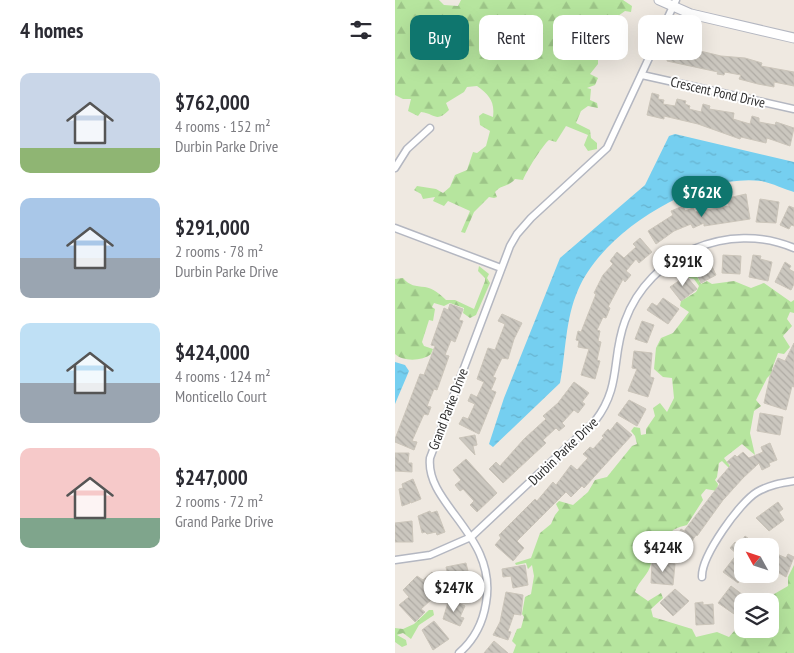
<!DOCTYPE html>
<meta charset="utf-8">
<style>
:root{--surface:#fff;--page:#f2f2f3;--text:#2b2b33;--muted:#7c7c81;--accent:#0f766e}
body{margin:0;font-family:"PT Sans Narrow",sans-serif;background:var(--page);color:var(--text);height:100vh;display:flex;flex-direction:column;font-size:19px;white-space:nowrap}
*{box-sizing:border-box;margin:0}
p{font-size:16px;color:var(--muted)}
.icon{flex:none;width:28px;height:28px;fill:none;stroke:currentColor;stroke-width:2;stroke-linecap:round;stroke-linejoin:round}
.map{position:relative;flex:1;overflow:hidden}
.side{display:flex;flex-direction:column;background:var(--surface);width:395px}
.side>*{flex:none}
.top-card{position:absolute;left:15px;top:15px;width:309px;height:45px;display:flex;gap:10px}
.needle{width:32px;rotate:310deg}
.fabs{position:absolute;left:339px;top:538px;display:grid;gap:10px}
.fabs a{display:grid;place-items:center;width:45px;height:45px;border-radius:10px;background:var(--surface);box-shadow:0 5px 20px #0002;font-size:25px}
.price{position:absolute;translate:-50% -42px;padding:0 11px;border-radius:18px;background:#fff;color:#222;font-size:16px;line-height:32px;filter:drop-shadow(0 1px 2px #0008)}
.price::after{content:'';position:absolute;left:50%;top:30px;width:15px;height:11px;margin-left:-8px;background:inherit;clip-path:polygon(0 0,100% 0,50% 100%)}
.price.current{background:var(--accent);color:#fff}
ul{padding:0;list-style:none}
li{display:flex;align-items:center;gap:15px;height:125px;padding:0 20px}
li span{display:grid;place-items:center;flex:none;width:140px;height:100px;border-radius:10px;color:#555}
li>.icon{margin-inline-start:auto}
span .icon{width:60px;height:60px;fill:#fffc;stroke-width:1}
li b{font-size:21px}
h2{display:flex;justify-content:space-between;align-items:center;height:60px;padding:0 20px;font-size:21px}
.tag{padding:0 18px;border-radius:10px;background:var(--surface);box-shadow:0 5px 20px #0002;font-size:18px;line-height:45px}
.tag.current{background:var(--accent);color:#fff}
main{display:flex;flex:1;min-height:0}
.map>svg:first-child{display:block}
</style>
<main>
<section class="side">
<h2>4 homes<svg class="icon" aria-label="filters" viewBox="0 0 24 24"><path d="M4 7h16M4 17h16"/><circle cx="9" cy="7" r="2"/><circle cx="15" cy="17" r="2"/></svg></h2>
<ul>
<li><span style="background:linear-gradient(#c9d6e8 75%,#8fb573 0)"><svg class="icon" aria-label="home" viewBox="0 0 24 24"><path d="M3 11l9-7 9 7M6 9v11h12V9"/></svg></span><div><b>$762,000</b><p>4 rooms · 152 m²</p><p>Durbin Parke Drive</p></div></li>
<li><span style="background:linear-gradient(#a9c7e8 60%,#9aa5b1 0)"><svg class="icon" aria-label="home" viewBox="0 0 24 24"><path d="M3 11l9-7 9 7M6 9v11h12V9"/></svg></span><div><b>$291,000</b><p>2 rooms · 78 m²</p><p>Durbin Parke Drive</p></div></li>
<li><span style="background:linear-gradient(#bfe0f5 60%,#9aa5b1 0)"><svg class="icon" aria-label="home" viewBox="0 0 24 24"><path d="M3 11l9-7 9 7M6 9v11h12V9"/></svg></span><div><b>$424,000</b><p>4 rooms · 124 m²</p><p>Monticello Court</p></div></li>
<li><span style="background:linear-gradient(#f6c9c9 70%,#7fa58c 0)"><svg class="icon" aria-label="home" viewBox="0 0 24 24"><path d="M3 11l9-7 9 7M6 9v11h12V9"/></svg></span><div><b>$247,000</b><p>2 rooms · 72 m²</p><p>Grand Parke Drive</p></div></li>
</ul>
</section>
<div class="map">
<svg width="399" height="653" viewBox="0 0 399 653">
<defs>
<pattern id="forest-firs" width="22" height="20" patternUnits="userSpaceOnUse" patternTransform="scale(1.25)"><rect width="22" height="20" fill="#b6e59e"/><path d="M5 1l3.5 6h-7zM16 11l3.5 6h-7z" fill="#9dc588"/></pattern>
<pattern id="water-ripples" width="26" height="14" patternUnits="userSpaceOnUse" patternTransform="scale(1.25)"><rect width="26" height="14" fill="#75cff0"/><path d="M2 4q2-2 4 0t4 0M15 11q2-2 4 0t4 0" fill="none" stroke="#66b2ce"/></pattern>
<pattern id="building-back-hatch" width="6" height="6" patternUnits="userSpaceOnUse" patternTransform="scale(1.25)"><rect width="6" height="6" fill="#cbc7bf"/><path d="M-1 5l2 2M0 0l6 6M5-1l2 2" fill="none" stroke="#afaba4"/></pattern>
</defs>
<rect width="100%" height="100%" fill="#efe9e1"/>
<path fill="url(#forest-firs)" d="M0,0h44l5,5 14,1 3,-6h162l9,6 -1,6 -6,-1 -7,5 -4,10 6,1c-7,14 -17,19 -19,33h-3v4l-8,10 8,4 -3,7 -8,3 4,1 -1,11 7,3 1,5 -10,-2 -7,5 -5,12 14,7 1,8 6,5v6l-9,2 -4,-6 4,-10 -22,-9 -10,16 -7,-2c-7,6 -23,32 -26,40l-8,-1c-6,8 -14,5 -20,13l2,5 -3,1 -5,-1 -15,15 -9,21 -4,-1 9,-21 -22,-10 -4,5 -11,-5 2,-4 -12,2 -2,-5 -7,-4 3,-4 19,3 7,4 7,-6 5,-12 12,-5 6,-18 4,1 9,-7 4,-15 -10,-6 -1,-9 4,-3 10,4c2,-16 -4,-22 -16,-31l-10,1 -3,5 -18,11 3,7c-13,13 -13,4 -28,2l-3,4 -10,-5 3,-12h-8l-8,-4z
M84,266l10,8 -2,4 3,5 -14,32 -6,3 -7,-5 1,-5 -14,-5 -6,3 -10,-3 -2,4 3,2 -2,12 -4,-1 -7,22 2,4 9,3 -2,5c-8,7 -28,8 -36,0v-75l8,-1c7,8 12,8 22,9 8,1 16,8 21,13h9l19,9 11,-28v-3l-7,-7z
M297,267l9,17 6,-3 5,3 22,-3 17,7 13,-5 27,19 3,-2v13l-4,-1 -3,7 5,7 -9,10 7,11 -6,7 -6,-1 -6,16 1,3 -6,6 -11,22 5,6 -7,5 -4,22 5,22 -13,-11 -18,14 14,19 -16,-16 -3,2 -2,14 -2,3 3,4 -1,7 -11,-2 -5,6 2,5 -16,25c-20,5 -18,8 -19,26l-10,10 -7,2c-2,12 -12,17 -16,29l13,9 13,-8 2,5 -12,11 2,8 39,12 4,8 21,-5 12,5 13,-15 1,7h27v-28h-8l26,-15v-9l6,-12v88h-281l3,-8 -4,-4 5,-12 4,-1 3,-11 -2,-3 3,-17 6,-3 3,-18 -2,-11 -4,4 -2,-6 -10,2 -1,-2 16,-5 9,-25 11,-9 4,-9 4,-5 -3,-6 3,-3 14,4 15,-13 7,-12 12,-3 25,-31 5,-2 -2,-8 -4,-5 3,-4 6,1 1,7 5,-1v-5l9,-13 -2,-8 7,-5 7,9 7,-14 -2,-20 -9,-1 -9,-8 2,-21 5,-10 12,-5 16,-21 -9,-6 1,-5 15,-9 3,-6 -5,-7 -5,-1 -2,-8z
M34,610h4l1,5 -15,10 -8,14 -8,-6 -6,2 9,5 1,5 -5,2 -7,-5v-14l8,1 11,-5z"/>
<path fill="url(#water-ripples)" d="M280,134l119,28v30c-10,-3 -22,-9 -33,-11 -64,-8 -158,50 -183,109 -13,30 -12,62 -18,93l-67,64 -4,-3 15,-46 56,-140 85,-73 24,-49z
M0,362l10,3 4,6 -14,33z"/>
<path fill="url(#building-back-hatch)" stroke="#cbc5ba" d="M276,44l50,12 24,2 17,5 -1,3 33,6v14l-20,-4v5l-16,-3 -19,-5 2,-4 -16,-3 -1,3 -7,-1 1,-2 -51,-11z
M257,93l7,2 -1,4 6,1 -1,4 12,2 2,-7 9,2 -1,3 5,2 -1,3 12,3 2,-8 7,2 -1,3 25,4 -1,6 17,5 2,-8 7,2v4l16,3 1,-3 18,6 -4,18 -23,-8 -1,5 -25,-6 -1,2 -42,-15 -34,-8v3l-17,-4z
M351,194l4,25 -46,7v-3l-11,5 -2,-4 -17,7 -18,13 -8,-13 25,-16 -2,-4 12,-5 2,5 8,-3 2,4 34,-6 -1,-8z
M365,199l19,3 -3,21 -20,-1z
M394,206l5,2v18l-3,-1 -2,4 -9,-4z
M245,238l12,14 -13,11 -3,-4 -10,12 5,4 -6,7 -2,-3 -15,28 2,1 -4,10 -3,-1 -6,13 3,1 -2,10 3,1 -4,18 3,1 -5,18 -14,-4 8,-26 -11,-2 1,-6 -3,-1 2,-9 3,1 2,-5 13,-33 -2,-1 9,-18 10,-11 -3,-3 7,-9 7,6 12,-11 -3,-3z
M328,255l18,1 -1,18 -18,-1z
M358,255l8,1 -1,3 12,3 -4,19 -19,-4z
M314,260l7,15 -15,8 -7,-16z
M390,262l6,4 -2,3 5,3v12l-3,6 -16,-8z
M288,272l14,17 -16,12 -11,-14 10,-7 -3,-4z
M268,298l16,11 -11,15 -21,-14 5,-7 5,3z
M55,304l13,5 -4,11 4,1 -8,21 -4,-2 -6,15 4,1 -12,34 -3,-1 -7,17 4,1 -3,8 -4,-1 -12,27 5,1 -3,8 -19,-8v-3l25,-65 4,1 11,-29 -4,-1 13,-37 4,2z
M107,314l20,9 -8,16 -6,20 -6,-1 -9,19 3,1 -5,12 5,2 -17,42 -20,-10 4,-7 5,2 7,-15 -7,-3 3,-7 6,3 7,-15 -7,-3 11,-31 7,2 10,-26 -7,-3z
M247,321l12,4 -7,18 -12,-4z
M399,343v44l-2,-1 -6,24 -22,-7 6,-27 8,-18 7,3z
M239,351l18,2 -2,24 4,1 -6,19 -20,-6 9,-22 -5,-1z
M179,382l15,11 -7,9 3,2 -7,9 -4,-3 -12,13 3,3 -6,5 -3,-3 -13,12 3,3 -43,40 -14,-14 7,-7 4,4 24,-27 22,-20 -3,-3 15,-13z
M234,400l17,9 -9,17 -19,-11z
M365,413l23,4 -3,18 -23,-4z
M222,422l15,13 -48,53 -2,-2 -11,11 -5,-5 -49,49 7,7 -11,13 -18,-16 6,-7 -2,-3 36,-36 2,2 16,-19 3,3 15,-20 6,5 11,-12 -5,-4 7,-7 3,2 11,-12 -2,-1 6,-7 2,2z
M80,435l2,10 -4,1 2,9 -16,-17z
M375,443l7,17 -8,3 1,3 -8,4 -3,-7 -16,15 -20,22 -26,36 -1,-1 -10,15 2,2 -4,5 -13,-8 10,-20 3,2 36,-47 -3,-3 14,-16 -4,-3 8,-7 2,2 6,-5 6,6 14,-6 -2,-5z
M0,453h14l-1,10h4v9l-17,-1z
M71,459l31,34 -20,19 -7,-7 4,-4 -11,-12 -3,2 -5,-6 6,-5 -8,-10z
M18,479l8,20 -10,4 -1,-3v3l-8,3 -3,-17 4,-1 -1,-4z
M383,502l5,7 -4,3 5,8 -15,11 -13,-13z
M35,511l1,2 6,-2 8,21 -8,3 -1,-3 -9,2 -2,-2 -3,1 -4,-17z
M17,521l1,21h-18v-19z
M350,536l14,10h-16v31l-5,6 -15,-11 14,-18 -7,-6 5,-6 4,3z
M382,554l9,4 2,-4 6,3 -8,20 -16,-9z
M257,562l23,2 -2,21 -22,-2z
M71,563l7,29 -16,4 -2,-10 -4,3 -5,-22z
M130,565l3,20 -15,3 -2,-12 -8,1 -1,-8z
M37,572l16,16 -4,1 1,6 -9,8 -4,-4 -11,10 4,3 -10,10 -16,-17 10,-8 -6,-7 14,-14 6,4z
M336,586l20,15h-8v8l-6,7 -19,-13z
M280,589l14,12 -16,15 -13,-13z
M111,592l17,3 -2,20 -7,-1 -6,17 3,1 -3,8 -15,-5 7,-13z
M54,599l16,7 -5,11 4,1 -4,8 -17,-7z
M308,602v3l10,-1 1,20 -18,1 -1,-22z
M39,621l15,18 -16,11 -11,-20z
M99,641l14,12h-24z"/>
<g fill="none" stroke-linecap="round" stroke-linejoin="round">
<defs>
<path id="street" d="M247,75l152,34
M0,168l12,-19 23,-21
M0,228l106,40
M0,560l35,-5 41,-18 124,-116c27,-35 16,-63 30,-100 24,-67 104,-101 169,-73
M307,577c-1,-21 38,-75 55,-85 12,-7 24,-9 37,-11
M64,653c15,-13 24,-31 27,-50 12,-68 -61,-98 -56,-145l80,-212 7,-12 14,-16 76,-70 69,-148"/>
<path id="secondary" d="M264,0l32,14 103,24"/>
</defs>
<use href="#street" stroke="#b4b7c1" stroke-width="9"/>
<use href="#secondary" stroke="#b4b7c1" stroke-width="11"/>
<use href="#street" stroke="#fff" stroke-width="6"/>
<use href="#secondary" stroke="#fff" stroke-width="9"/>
</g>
<g text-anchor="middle" stroke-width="4" stroke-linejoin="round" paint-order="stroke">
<g font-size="14" fill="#2e2e2e" stroke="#fff">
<text transform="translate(323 92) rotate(13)" y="5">Crescent Pond Drive</text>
<text transform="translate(53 409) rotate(-69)" y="5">Grand Parke Drive</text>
<text transform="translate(168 451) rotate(-44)" y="5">Durbin Parke Drive</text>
</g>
</g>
</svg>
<div class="fabs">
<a><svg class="needle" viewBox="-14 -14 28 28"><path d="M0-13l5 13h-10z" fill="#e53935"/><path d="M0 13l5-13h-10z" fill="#7c7c81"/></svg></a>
<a><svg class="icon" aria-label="layers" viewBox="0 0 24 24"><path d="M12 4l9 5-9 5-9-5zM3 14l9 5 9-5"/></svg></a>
</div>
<b class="price current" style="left:307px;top:218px">$762K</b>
<b class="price" style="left:288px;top:287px">$291K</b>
<b class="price" style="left:268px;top:573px">$424K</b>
<b class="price" style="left:59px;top:613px">$247K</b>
<div class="top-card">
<a class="tag current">Buy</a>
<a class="tag">Rent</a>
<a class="tag">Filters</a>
<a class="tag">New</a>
</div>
</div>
</main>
